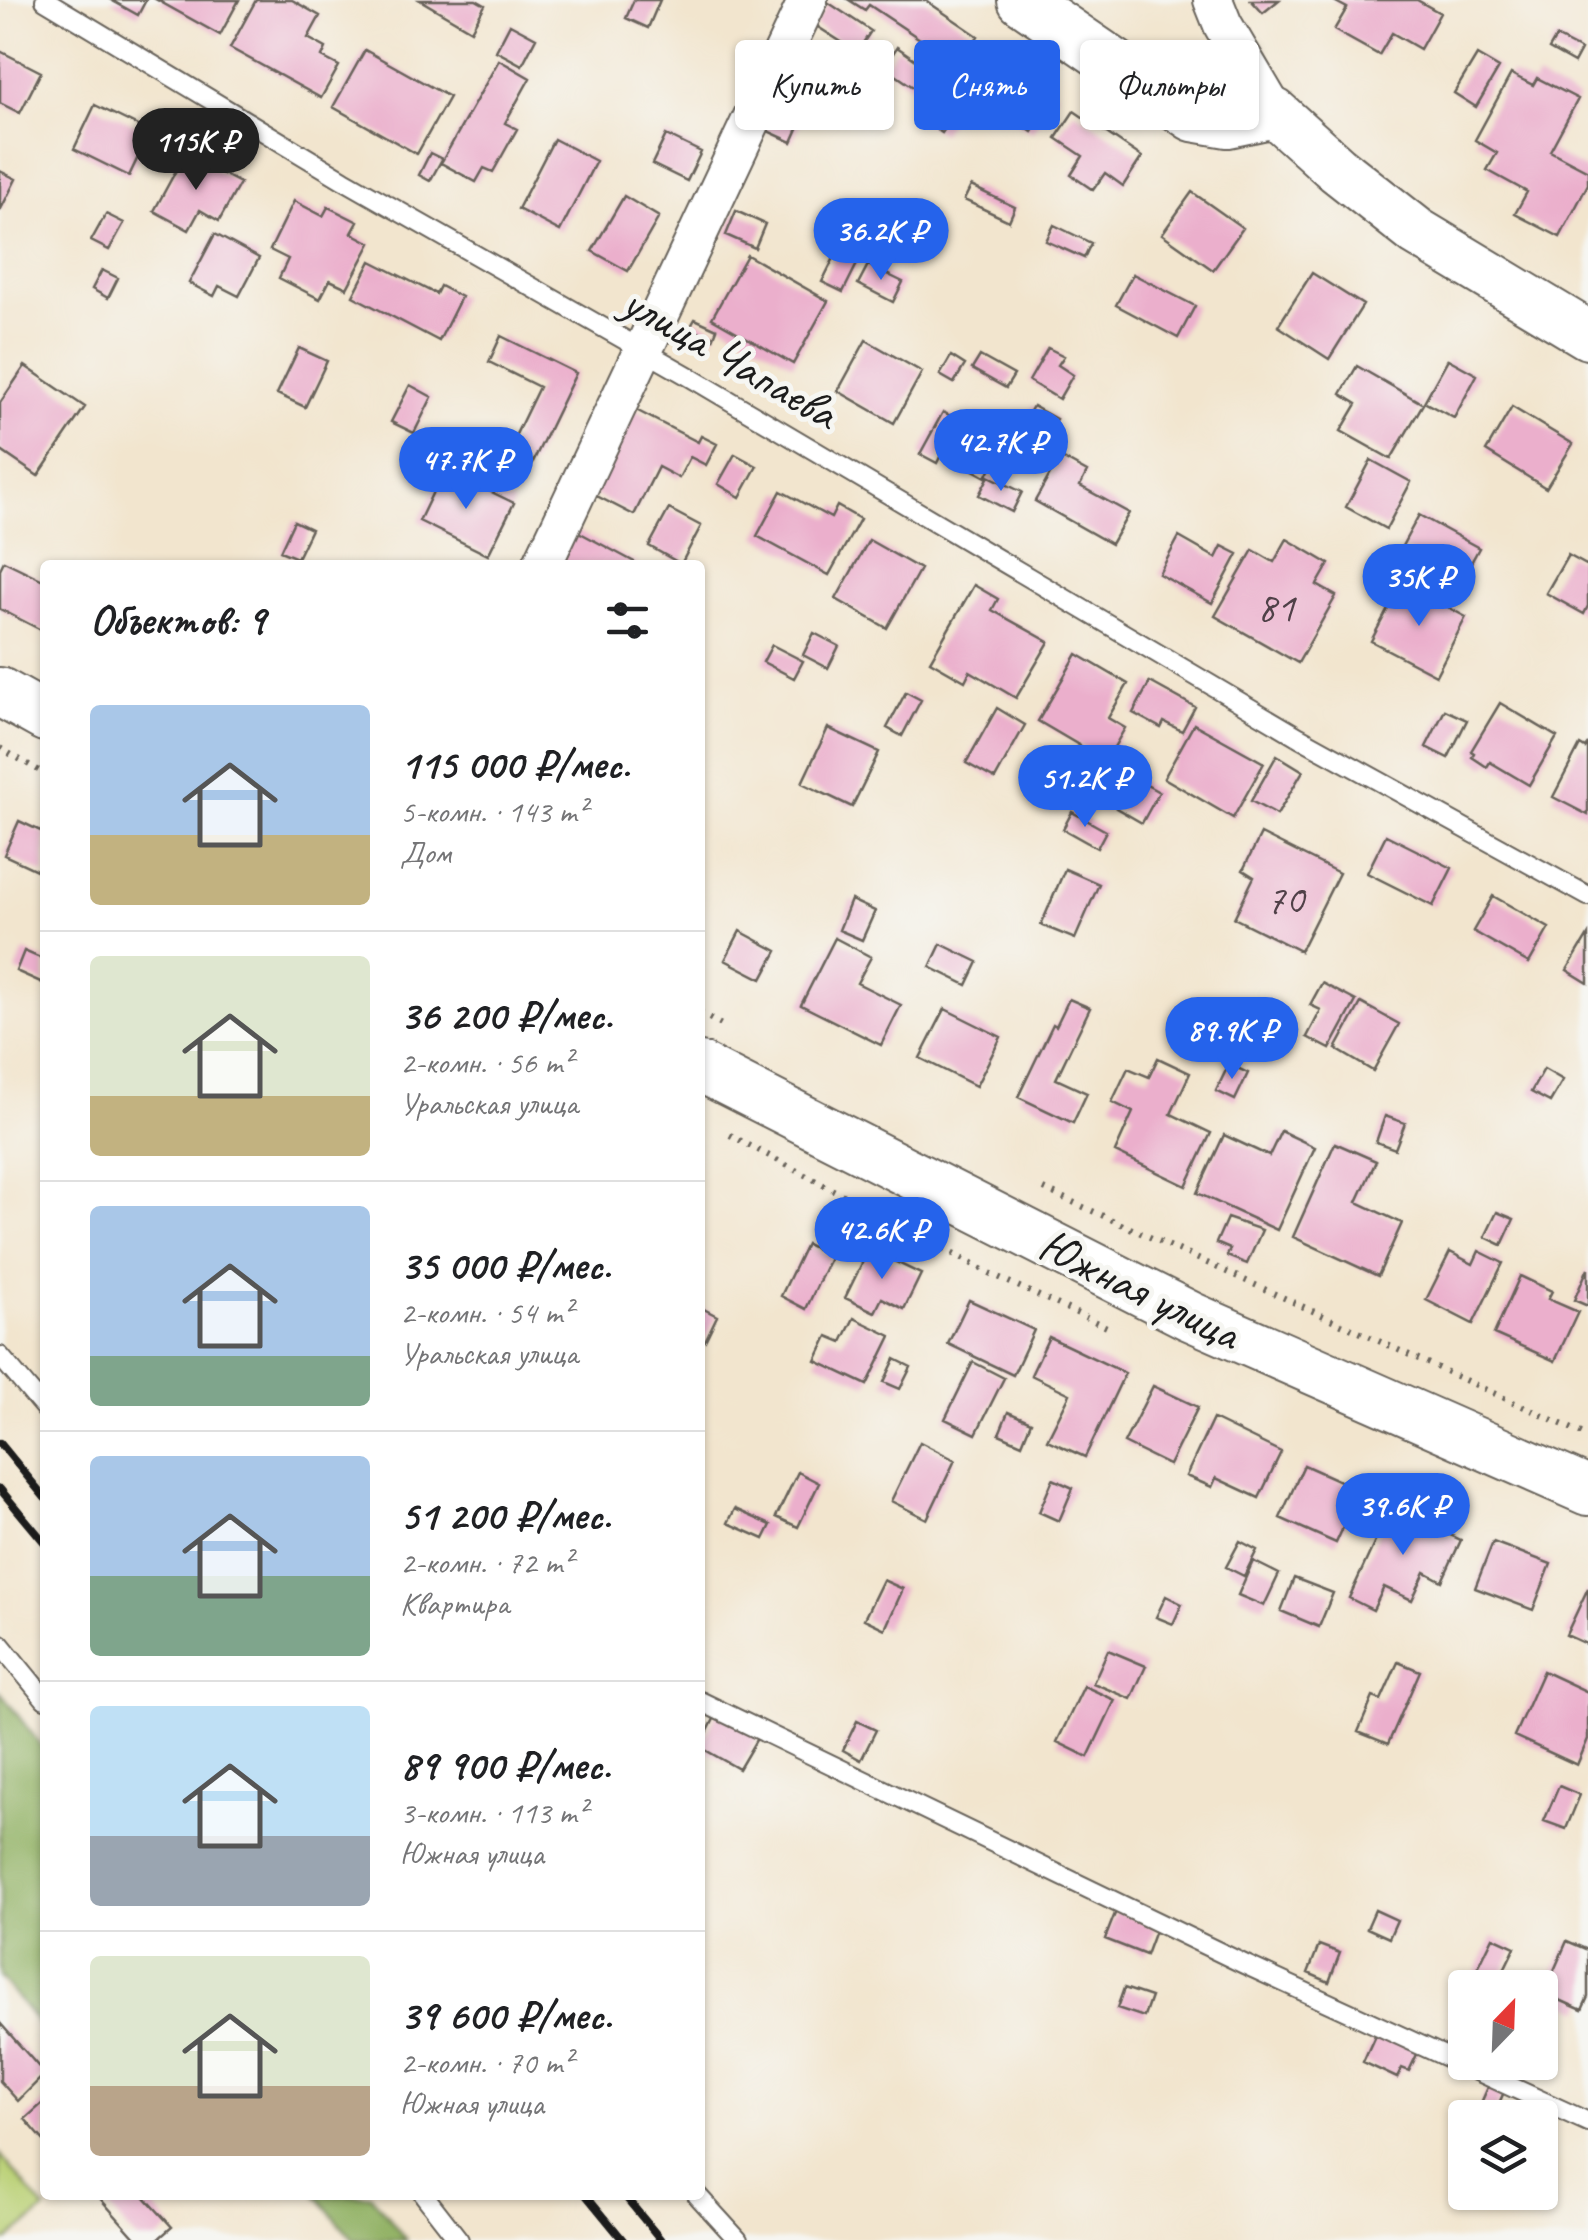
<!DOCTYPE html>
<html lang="ru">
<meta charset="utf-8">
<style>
:root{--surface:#fff;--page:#f6f6f6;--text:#202124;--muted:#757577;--line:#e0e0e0;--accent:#2563eb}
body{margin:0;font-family:Caveat,sans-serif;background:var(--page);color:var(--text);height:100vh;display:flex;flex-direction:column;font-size:38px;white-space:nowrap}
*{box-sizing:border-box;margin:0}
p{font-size:32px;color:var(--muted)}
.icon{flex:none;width:55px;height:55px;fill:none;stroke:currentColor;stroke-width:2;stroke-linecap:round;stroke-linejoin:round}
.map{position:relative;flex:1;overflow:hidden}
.drawer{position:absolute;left:40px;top:560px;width:665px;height:1640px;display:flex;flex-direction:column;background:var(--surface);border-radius:10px;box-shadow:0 2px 8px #0004}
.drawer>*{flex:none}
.hud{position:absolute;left:735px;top:40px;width:702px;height:90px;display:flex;gap:20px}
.needle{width:65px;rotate:23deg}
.buttons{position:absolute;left:1448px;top:1970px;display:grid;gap:20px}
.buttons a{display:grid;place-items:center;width:110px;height:110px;border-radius:10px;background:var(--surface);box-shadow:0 2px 8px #0004;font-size:50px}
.price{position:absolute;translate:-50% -85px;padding:0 22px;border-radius:35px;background:var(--accent);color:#fff;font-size:32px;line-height:65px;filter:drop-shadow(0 2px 5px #0008)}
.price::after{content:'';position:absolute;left:50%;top:60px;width:30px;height:22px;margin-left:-15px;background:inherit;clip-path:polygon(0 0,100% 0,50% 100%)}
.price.current{background:#222;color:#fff}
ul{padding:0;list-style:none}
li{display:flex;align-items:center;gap:30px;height:250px;padding:0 50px}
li+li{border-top:2px solid var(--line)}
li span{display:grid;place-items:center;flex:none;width:280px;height:200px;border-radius:10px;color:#555}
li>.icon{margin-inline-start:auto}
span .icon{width:120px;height:120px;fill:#fffc;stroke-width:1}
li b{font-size:42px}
h2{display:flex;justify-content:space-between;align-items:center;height:120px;padding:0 50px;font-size:42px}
.pill{padding:0 35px;border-radius:10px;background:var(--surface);box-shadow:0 2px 8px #0004;font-size:35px;line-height:90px}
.pill.current{background:var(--accent);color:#fff}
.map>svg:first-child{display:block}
</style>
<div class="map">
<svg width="1588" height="2240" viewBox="0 0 1588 2240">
<rect width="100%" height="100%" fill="#f6f6f2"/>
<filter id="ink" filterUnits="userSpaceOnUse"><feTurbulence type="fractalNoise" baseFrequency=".01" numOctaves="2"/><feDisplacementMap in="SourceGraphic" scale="20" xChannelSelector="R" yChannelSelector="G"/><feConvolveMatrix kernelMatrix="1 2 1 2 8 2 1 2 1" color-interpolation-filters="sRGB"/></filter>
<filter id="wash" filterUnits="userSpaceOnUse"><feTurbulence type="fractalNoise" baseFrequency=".0048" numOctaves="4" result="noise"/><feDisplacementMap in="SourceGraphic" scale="40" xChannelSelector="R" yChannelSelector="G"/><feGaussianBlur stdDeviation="2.25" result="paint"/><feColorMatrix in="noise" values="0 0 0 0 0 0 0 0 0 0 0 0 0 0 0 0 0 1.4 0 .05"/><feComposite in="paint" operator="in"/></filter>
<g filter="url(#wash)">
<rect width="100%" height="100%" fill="#f2e5ce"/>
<path fill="#bad075" stroke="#6b7648" stroke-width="2.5" d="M0,2154l45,56 -37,30h-8z"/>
<path fill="#93b266" stroke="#586741" stroke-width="2.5" d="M0,1692l45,59v281l-45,-55z
M316,2195h55l35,45h-52z"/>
<g id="blocks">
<path fill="#ebafcc" d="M111,0h35l-8,15z
M157,0h82l-19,35z
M256,0h36l28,16 -12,22 18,10 -4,9 17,9 -18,32 -91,-50z
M420,0h56l9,5 -14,25z
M634,0h26l-12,28 -22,-10z
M849,0h76l53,36 -19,29 -90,-60 -4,5z
M1251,0h28l-16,13z
M1332,0h85l23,13 -20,36 -28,-16 -13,22 -45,-25 13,-22z
M829,3l42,28 -14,21 -42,-27z
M510,24l26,14 -14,27 -26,-14z
M1556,37l25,13 -7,13 -25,-14z
M897,47l35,24 -13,20 -35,-24z
M365,50l84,47 -32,57 -84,-47z
M0,51l41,21 -21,41 -20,-10z
M1000,55l57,38 -25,39 -58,-39z
M1477,55l22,13 -23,39 -22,-14z
M499,60l31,18 -25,45 12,6 -24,43 -9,-4 -8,14 -35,-19z
M786,73l31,13 -25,56 -31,-14z
M1511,74l22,11 4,-7 41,21 -28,52 38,20v13l-28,53 -45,-23 12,-22 -40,-22 10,-17 -22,-13z
M940,92l20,14 -18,27 -20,-13z
M95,105l55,27 -21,44 -55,-27z
M1074,111l68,46 -19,29 -18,-13 -12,17 -22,-15 12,-19 -27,-18z
M666,135l35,17 -14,29 -35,-17z
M554,139l42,22 -36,70 -42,-22z
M430,153l12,6 -12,22 -11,-6z
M185,154l55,29 -21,38 -19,-11 -11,20 -35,-19z
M0,171l16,8 -16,32z
M971,186l44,21 -6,14 -45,-21z
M1192,192l51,36 -30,42 -51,-36z
M624,196l35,21 -31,54 -36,-20z
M294,201l29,15 5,-9 30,15 -6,11 19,10 -24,45 -17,-8 -10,19 -41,-21 9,-19 -18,-9z
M736,211l29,13 -10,24 -29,-13z
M106,214l18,9 -15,27 -18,-9z
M1054,225l37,18 -7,15 -38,-17z
M215,234l44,24 -20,38 -20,-10 -5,10 -25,-13z
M838,250l21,10 -16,32 -21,-10z
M747,255l81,46 -35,63 -81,-46z
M371,261l65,33 4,-8 21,11 -22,44 -86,-45z
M868,265l35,17 -10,20 -35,-18z
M102,270l16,8 -10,20 -16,-9z
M1312,273l51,32 -34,54 -51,-33z
M1133,274l62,32 -17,32 -62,-33z
M695,319l22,10 -4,10 -23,-11z
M501,336l75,37 -45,93 -25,-11 33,-68 -50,-25z
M866,340l56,32 -28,51 -56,-32z
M299,348l28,13 -22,46 -28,-13z
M1048,348l16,8 -6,9 15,10 -14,24 -30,-18z
M951,356l14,9 -11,18 -14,-8z
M980,356l34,19 -8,13 -34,-19z
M1448,359l29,16 -23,43 -30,-16z
M25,366l60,41 -47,69 -38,-26v-47z
M1357,366l66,38 -32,55 -50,-28 16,-27 -16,-10z
M410,385l22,12 -18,36 -23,-11z
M1033,406l23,13 -12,21 -23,-13z
M1512,407l61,37 -27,44 -60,-37z
M634,409l64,33 3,-6 16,8 -11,21 -16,-8 -11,21 -21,-11 -24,48 -43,-22z
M943,412l28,14 6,-12 33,17 -24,46 -44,-24 -5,10 -17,-9z
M735,454l22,12 -17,31 -22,-13z
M1060,457l27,15 -7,14 49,27 -18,31 -76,-43z
M1371,460l40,22 -25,47 -40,-22z
M444,469l70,34 -26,52 -69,-34z
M989,476l33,16 -10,20 -33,-17z
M781,491l50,27 6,-12 23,13 -31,56 -72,-39z
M669,509l32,17 -20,38 -32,-18z
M1419,515l60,33 -18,33 -60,-33z
M294,521l17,8 -14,29 -17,-7z
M573,529l67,36h-86z
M1179,537l37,21 6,-12 16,8 -26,49 -53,-29z
M1287,539l42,25 -12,21 19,11 -38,67 -83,-47 38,-66 21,12z
M869,540l51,29 -33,59 -51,-29z
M1568,555l20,11v40l-4,8 -38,-21z
M4,561l41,20v51l-45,-23v-40z
M1402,583l64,34 -30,58 -65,-34z
M974,585l24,14 -6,11 57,32 -33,56 -46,-27 -5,10 -35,-20z
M814,633l25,13 -11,22 -25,-13z
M772,645l31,16 -9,17 -31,-16z
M1077,654l51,30 -20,34 17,10 -19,33 -68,-40z
M1150,682l45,25 -13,24 -18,-9 -3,6 -28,-15z
M906,692l15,8 -19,36 -15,-8z
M1500,703l57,34 -28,48 -39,-23 -3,5 -15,-10 2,-4 -3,-2z
M997,708l28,17 -30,54 -29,-16z
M1445,710l22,10 -19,38 -22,-11z
M1194,724l70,39 -31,55 -69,-40z
M828,728l51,24 -27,55 -50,-24z
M1588,744v71l-35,-18 27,-52 5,3z
M1277,755l26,16 -26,44 -26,-14z
M1134,778l25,14 -17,31 -26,-15z
M1072,812l34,19 -9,17 -34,-19z
M19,821l26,12v41l-41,-19z
M1261,834l78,39 -39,78 -66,-33 20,-41 -11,-7z
M1386,835l66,33 -19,38 -66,-33z
M1065,869l34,15 -24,55 -34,-14z
M1493,896l56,32 -20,35 -56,-32z
M851,900l24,11 -13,29 -23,-10z
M740,931l37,20 -15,28 -37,-19z
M1588,935v48l-21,-13z
M835,938l36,19 -14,26 44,22 -20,40 -80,-40z
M941,944l37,18 -11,23 -37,-18z
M24,951l21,9v24l-29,-13z
M1322,983l34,18 -26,48 -23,-12 14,-27 -11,-5z
M1069,999l21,9 -34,71 31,14 -14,30 -55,-26 35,-73 3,2z
M1361,1003l38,21 -26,47 -37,-22z
M945,1009l56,28 -25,49 -56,-28z
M1158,1058l32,15 -19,41 40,19 -25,53 -71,-34 18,-40 -21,-10 16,-34 21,9z
M1229,1064l19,9 -13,27 -19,-9z
M1544,1069l19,11 -13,22 -19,-10z
M1385,1116l20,7 -10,26 -19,-7z
M1281,1131l34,16 -38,83 -80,-37 27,-58 45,21z
M1335,1143l41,18 -19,41 45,21 -24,53 -85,-39z
M1497,1212l17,7 -12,26 -17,-8z
M1227,1218l35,12 -15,34 -20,-8 3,-7 -14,-6z
M806,1244l25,12 -25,53 -25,-13z
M869,1249l52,25 -17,35 -22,-11 -7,14 -30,-14z
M1479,1251l24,12 -30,61 -47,-24 24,-48 23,12z
M1588,1268v38l-14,-6z
M1520,1276l32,15 -4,8 30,13 -23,49 -61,-27z
M969,1300l65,30 -21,45 -65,-31z
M700,1307l17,9 -12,25 -5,-2z
M854,1318l37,18 -24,49 -51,-24 12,-25 14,6z
M1049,1337l76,36 -40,84 -38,-17 23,-46 -39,-19z
M895,1359l16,8 -11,22 -16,-7z
M973,1362l31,16 -28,56 -31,-15z
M1153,1386l45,21 -29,58 -45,-22z
M1008,1412l23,10 -9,22 -23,-10z
M1213,1419l68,33 -22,46 -43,-20 -4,9 -26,-11z
M920,1442l35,18 -28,59 -36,-18z
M1304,1465l56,25 -24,53 -56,-25z
M798,1472l21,11 -21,44 -22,-10z
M1053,1479l20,9 -14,33 -20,-9z
M1391,1507l70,33 -19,41 -17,-9 -13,28 -28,-13 -11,23 -24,-12z
M735,1509l36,16 -7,14 -36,-16z
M1240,1541l17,9 -13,26 -18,-9z
M1493,1542l58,22 -18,46 -58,-22z
M1253,1561l26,13 -15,32 -26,-11z
M1294,1578l39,15 -14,34 -38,-16z
M883,1580l20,9 -18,40 -21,-10z
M1588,1588v57l-22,-10z
M1166,1596l16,8 -9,20 -17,-7z
M1108,1650l38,16 -15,33 -38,-16z
M1398,1662l22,9 -32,73 -30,-12 15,-35 8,3z
M1543,1671l45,21v47l-11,26 -63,-29z
M1084,1686l31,14 -27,57 -31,-15z
M718,1711l41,24 -20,34 -39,-22z
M857,1721l19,9 -15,30 -18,-10z
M1559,1786l21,9 -14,34 -22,-8z
M1375,1910l22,10 -8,18 -22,-10z
M1116,1911l40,17 -10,27 -41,-16z
M1493,1937l22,10 -20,41h-13l-11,-6z
M1567,1941l21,9v47l-6,13 -38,-17z
M1319,1945l21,8 -11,29 -21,-9z
M1124,1988l27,9 -7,20 -27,-9z
M0,2023l45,51 -27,27 -18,-20z
M1378,2029l42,19 -11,23 -7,-3 -5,10 -34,-16z
M1489,2085l15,7 -8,18 -15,-7z
M45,2101v41l-20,-23z
M97,2195h46l29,32 -15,13h-20z"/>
</g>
</g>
<g filter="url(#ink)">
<use href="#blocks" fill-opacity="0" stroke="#67625a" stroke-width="2.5"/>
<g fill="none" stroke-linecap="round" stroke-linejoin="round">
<defs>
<path id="service" d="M45,0l299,180 346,197 609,360 289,159
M0,1356l45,53
M0,1644l45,55
M700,1701l544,263 344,158
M424,2195l35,45
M697,2195l41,45"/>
<path id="minor" d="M1213,0l10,25 52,88
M542,565l266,-565"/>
<path id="tertiary" d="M1022,0l171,117 35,6 47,-10 62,56 80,63 171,103
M0,692l45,25
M700,1067l490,249 398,175"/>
</defs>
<use href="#service" stroke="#67625a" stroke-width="22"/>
<use href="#minor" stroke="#67625a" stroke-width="42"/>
<use href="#tertiary" stroke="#67625a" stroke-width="52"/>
<path stroke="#67625a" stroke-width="6" stroke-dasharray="2.5 8" stroke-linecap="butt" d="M0,748l45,26
M700,1013l25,14
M730,1135l257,137 124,57
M1044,1189l544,247"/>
<use href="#service" stroke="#fff" stroke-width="18"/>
<use href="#minor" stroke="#fff" stroke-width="38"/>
<use href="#tertiary" stroke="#fff" stroke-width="48"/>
<path stroke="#1c1c1c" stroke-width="8" d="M0,1443l45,55
M0,1489l45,54
M586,2195l37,45
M624,2195l37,45"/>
</g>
</g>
<g text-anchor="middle" stroke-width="10" stroke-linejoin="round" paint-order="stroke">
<g font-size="42" fill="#504148">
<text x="1276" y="621">81</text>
<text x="1285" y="913">70</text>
</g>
<g font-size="48" fill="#1c1c1c" stroke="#f6f6f2">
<text transform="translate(731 356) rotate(30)" y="17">улица Чапаева</text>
<text transform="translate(1140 1288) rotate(26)" y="17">Южная улица</text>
</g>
</g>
</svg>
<div class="buttons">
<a><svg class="needle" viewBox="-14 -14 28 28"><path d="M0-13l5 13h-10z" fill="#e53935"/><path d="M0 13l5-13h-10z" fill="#757577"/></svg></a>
<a><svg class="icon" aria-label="layers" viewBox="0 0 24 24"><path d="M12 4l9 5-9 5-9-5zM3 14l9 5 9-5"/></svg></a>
</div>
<b class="price current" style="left:196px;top:193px">115K ₽</b>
<b class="price" style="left:881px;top:283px">36.2K ₽</b>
<b class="price" style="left:1001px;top:494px">42.7K ₽</b>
<b class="price" style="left:466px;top:512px">47.7K ₽</b>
<b class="price" style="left:1419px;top:629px">35K ₽</b>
<b class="price" style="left:1085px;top:830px">51.2K ₽</b>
<b class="price" style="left:1232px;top:1082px">89.9K ₽</b>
<b class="price" style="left:882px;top:1282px">42.6K ₽</b>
<b class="price" style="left:1403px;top:1558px">39.6K ₽</b>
<div class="hud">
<a class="pill">Купить</a>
<a class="pill current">Снять</a>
<a class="pill">Фильтры</a>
</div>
<section class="drawer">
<h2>Объектов: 9<svg class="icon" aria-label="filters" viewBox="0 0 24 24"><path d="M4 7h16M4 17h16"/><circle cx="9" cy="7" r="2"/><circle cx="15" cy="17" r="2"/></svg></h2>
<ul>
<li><span style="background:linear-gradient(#a9c7e8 65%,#c2b280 0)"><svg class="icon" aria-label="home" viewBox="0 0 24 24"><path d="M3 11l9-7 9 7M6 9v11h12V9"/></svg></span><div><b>115 000 ₽/мес.</b><p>5-комн. · 143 m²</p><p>Дом</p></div></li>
<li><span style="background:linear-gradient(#dfe7d0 70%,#c2b280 0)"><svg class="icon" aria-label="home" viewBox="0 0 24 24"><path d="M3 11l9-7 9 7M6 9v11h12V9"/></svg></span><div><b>36 200 ₽/мес.</b><p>2-комн. · 56 m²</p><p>Уральская улица</p></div></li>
<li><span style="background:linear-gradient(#a9c7e8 75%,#7fa58c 0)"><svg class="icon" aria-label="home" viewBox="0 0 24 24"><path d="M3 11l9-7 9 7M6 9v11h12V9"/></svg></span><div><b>35 000 ₽/мес.</b><p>2-комн. · 54 m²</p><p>Уральская улица</p></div></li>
<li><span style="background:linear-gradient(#a9c7e8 60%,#7fa58c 0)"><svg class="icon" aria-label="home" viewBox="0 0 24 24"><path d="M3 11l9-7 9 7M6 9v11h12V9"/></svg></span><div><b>51 200 ₽/мес.</b><p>2-комн. · 72 m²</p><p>Квартира</p></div></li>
<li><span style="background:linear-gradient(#bfe0f5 65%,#9aa5b1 0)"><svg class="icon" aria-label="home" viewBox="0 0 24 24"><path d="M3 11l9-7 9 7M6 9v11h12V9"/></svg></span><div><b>89 900 ₽/мес.</b><p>3-комн. · 113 m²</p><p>Южная улица</p></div></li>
<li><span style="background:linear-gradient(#dfe7d0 65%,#b9a48a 0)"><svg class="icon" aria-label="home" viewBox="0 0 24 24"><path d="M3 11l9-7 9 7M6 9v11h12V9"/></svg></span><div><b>39 600 ₽/мес.</b><p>2-комн. · 70 m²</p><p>Южная улица</p></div></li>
</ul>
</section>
</div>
